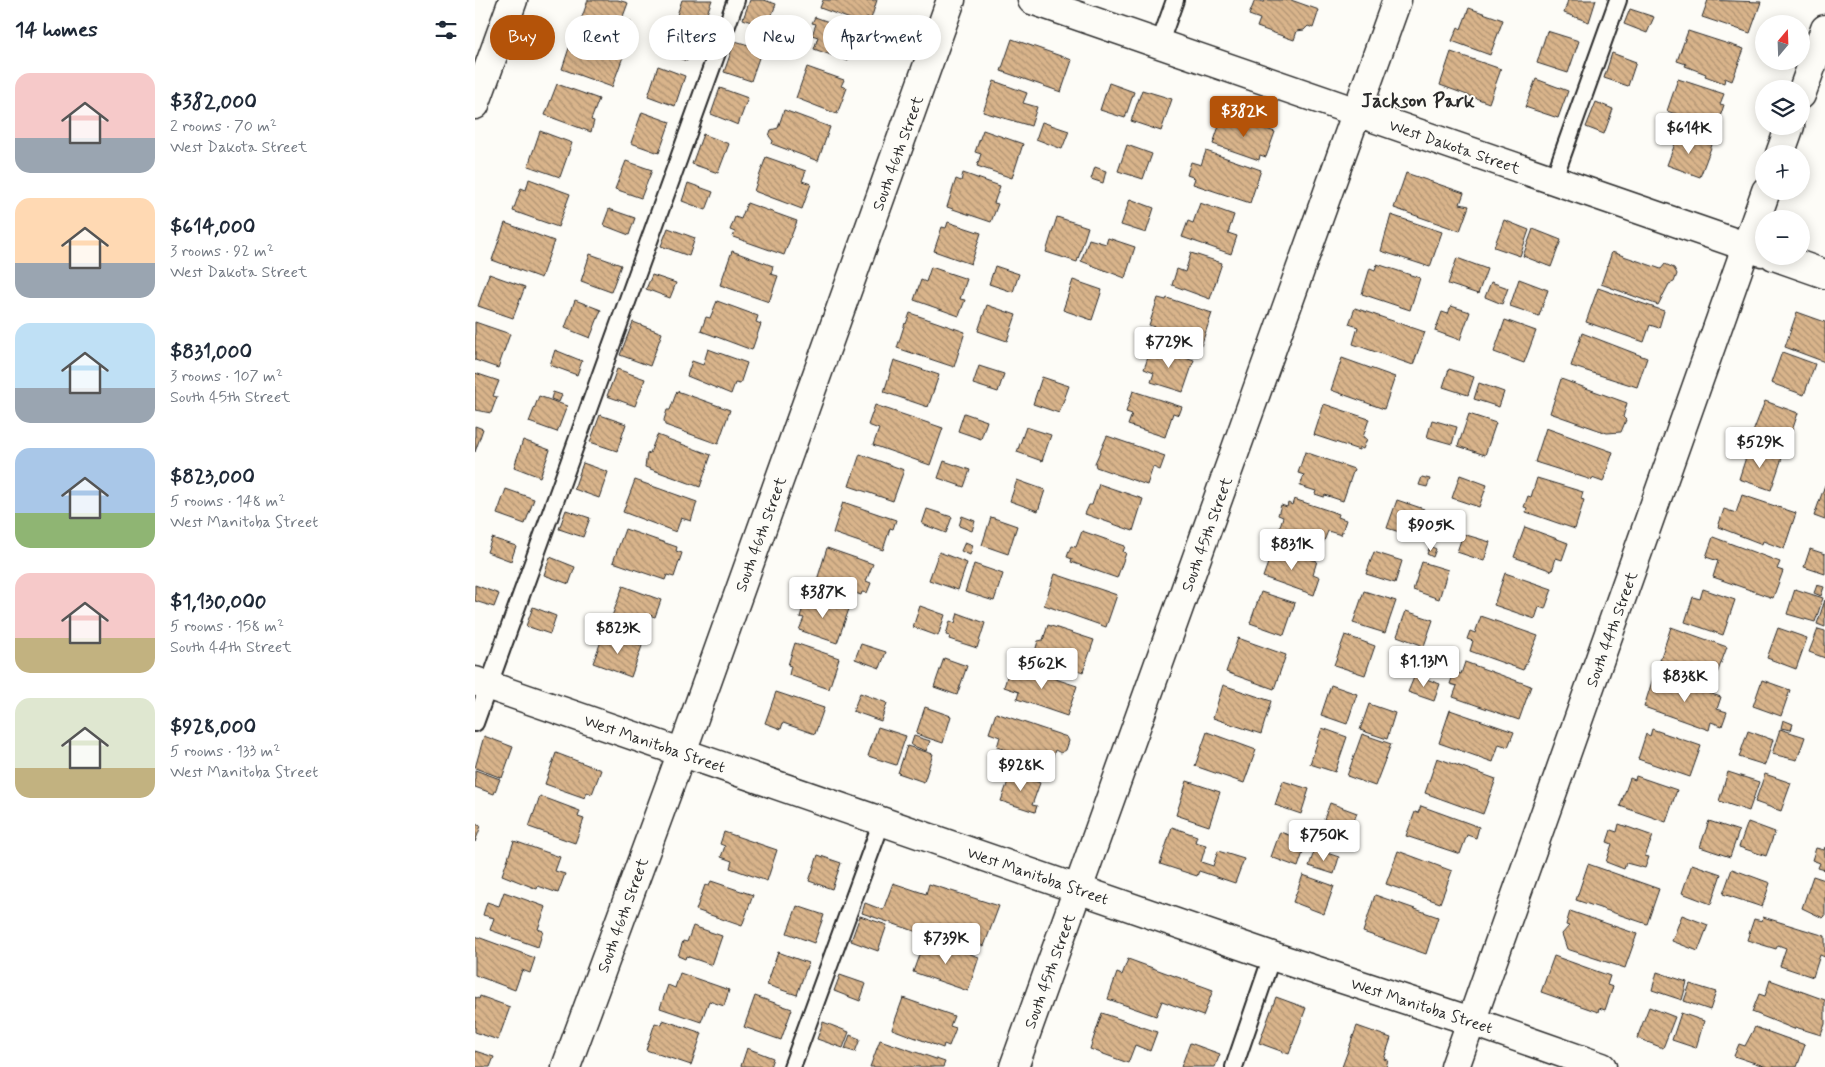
<!DOCTYPE html>
<meta charset="utf-8">
<style>
:root{--surface:#fff;--page:#f2f2f3;--text:#1f2937;--muted:#747a83;--accent:#b45309}
body{margin:0;font-family:Mynerve,sans-serif;background:var(--page);color:var(--text);height:100vh;display:flex;flex-direction:column;font-size:19px;white-space:nowrap}
*{box-sizing:border-box;margin:0}
p{font-size:16px;color:var(--muted)}
.icon{flex:none;width:28px;height:28px;fill:none;stroke:currentColor;stroke-width:2;stroke-linecap:round;stroke-linejoin:round}
.map{position:relative;flex:1;overflow:hidden}
.panel{display:flex;flex-direction:column;background:var(--surface);width:475px}
.panel>*{flex:none}
.banner{position:absolute;left:15px;top:15px;width:475px;height:45px;display:flex;gap:10px}
.needle{width:32px;rotate:19deg}
.buttons{position:absolute;left:1280px;top:15px;display:grid;gap:10px}
.buttons a{display:grid;place-items:center;width:55px;height:55px;border-radius:50%;background:var(--surface);box-shadow:0 2px 12px #0003;font-size:25px}
.price{position:absolute;translate:-50% -42px;padding:0 11px;border-radius:5px;background:#fff;color:#222;font-size:16px;line-height:32px;filter:drop-shadow(0 1px 2px #0008)}
.price::after{content:'';position:absolute;left:50%;top:30px;width:15px;height:11px;margin-left:-8px;background:inherit;clip-path:polygon(0 0,100% 0,50% 100%)}
.price.on{background:var(--accent);color:#fff}
ul{padding:0;list-style:none}
li{display:flex;align-items:center;gap:15px;height:125px;padding:0 15px}
li span{display:grid;place-items:center;flex:none;width:140px;height:100px;border-radius:15px;color:#555}
li>.icon{margin-inline-start:auto}
span .icon{width:60px;height:60px;fill:#fffc;stroke-width:1}
li b{font-size:21px}
h2{display:flex;justify-content:space-between;align-items:center;height:60px;padding:0 15px;font-size:21px}
.pill{padding:0 18px;border-radius:22px;background:var(--surface);box-shadow:0 2px 12px #0003;font-size:18px;line-height:45px}
.pill.on{background:var(--accent);color:#fff}
main{display:flex;flex:1;min-height:0}
.map>svg:first-child{display:block}
</style>
<main>
<section class="panel">
<h2>14 homes<svg class="icon" aria-label="filters" viewBox="0 0 24 24"><path d="M4 7h16M4 17h16"/><circle cx="9" cy="7" r="2"/><circle cx="15" cy="17" r="2"/></svg></h2>
<ul>
<li><span style="background:linear-gradient(#f6c9c9 65%,#9aa5b1 0)"><svg class="icon" aria-label="home" viewBox="0 0 24 24"><path d="M3 11l9-7 9 7M6 9v11h12V9"/></svg></span><div><b>$382,000</b><p>2 rooms · 70 m²</p><p>West Dakota Street</p></div></li>
<li><span style="background:linear-gradient(#ffd9b3 65%,#9aa5b1 0)"><svg class="icon" aria-label="home" viewBox="0 0 24 24"><path d="M3 11l9-7 9 7M6 9v11h12V9"/></svg></span><div><b>$614,000</b><p>3 rooms · 92 m²</p><p>West Dakota Street</p></div></li>
<li><span style="background:linear-gradient(#bfe0f5 65%,#9aa5b1 0)"><svg class="icon" aria-label="home" viewBox="0 0 24 24"><path d="M3 11l9-7 9 7M6 9v11h12V9"/></svg></span><div><b>$831,000</b><p>3 rooms · 107 m²</p><p>South 45th Street</p></div></li>
<li><span style="background:linear-gradient(#a9c7e8 65%,#8fb573 0)"><svg class="icon" aria-label="home" viewBox="0 0 24 24"><path d="M3 11l9-7 9 7M6 9v11h12V9"/></svg></span><div><b>$823,000</b><p>5 rooms · 148 m²</p><p>West Manitoba Street</p></div></li>
<li><span style="background:linear-gradient(#f6c9c9 65%,#c2b280 0)"><svg class="icon" aria-label="home" viewBox="0 0 24 24"><path d="M3 11l9-7 9 7M6 9v11h12V9"/></svg></span><div><b>$1,130,000</b><p>5 rooms · 158 m²</p><p>South 44th Street</p></div></li>
<li><span style="background:linear-gradient(#dfe7d0 70%,#c2b280 0)"><svg class="icon" aria-label="home" viewBox="0 0 24 24"><path d="M3 11l9-7 9 7M6 9v11h12V9"/></svg></span><div><b>$928,000</b><p>5 rooms · 133 m²</p><p>West Manitoba Street</p></div></li>
</ul>
</section>
<div class="map">
<svg width="1350" height="1067" viewBox="0 0 1350 1067">
<defs>
<pattern id="building-back-hatch" width="6" height="6" patternUnits="userSpaceOnUse" patternTransform="scale(1.25)"><rect width="6" height="6" fill="#d9b48b"/><path d="M-1 5l2 2M0 0l6 6M5-1l2 2" fill="none" stroke="#b09372"/></pattern>
</defs>
<rect width="100%" height="100%" fill="#fdfcf7"/>
<filter id="ink" filterUnits="userSpaceOnUse"><feTurbulence type="fractalNoise" baseFrequency=".02" numOctaves="2"/><feDisplacementMap in="SourceGraphic" scale="10" xChannelSelector="R" yChannelSelector="G"/><feConvolveMatrix kernelMatrix="1 2 1 2 8 2 1 2 1" color-interpolation-filters="sRGB"/></filter>
<g filter="url(#ink)">
<path fill="url(#building-back-hatch)" stroke="#2b2b2b" d="M113,0h30l10,3 -6,16 9,3 -5,17 -46,-16z
M207,0h30l-9,24 -26,-9z
M275,0h14l12,4 -9,24 -24,-9z
M348,0h54l-6,19 -4,-2 -3,7 -44,-16z
M780,0l9,2 1,-2h26l28,10 -6,18 -5,-2 -4,4 -7,1 -3,9 -37,-13 3,-8 -11,-4z
M1093,0h28l-7,22 -25,-9z
M1233,0l53,2 -11,31 -48,-16z
M994,8l34,12 -13,35 -38,-14 6,-14 3,2z
M1155,9l24,8 -7,16 -23,-9z
M340,17l50,18 -8,21 -6,-3 -3,8 -34,-12 4,-12 -6,-2 4,-11 -4,-1z
M1072,31l32,10 -11,32 -31,-10z
M1213,31l56,18 -12,32 -7,-3 -1,5 -19,-7 1,-2 -21,-8 1,-2 -9,-3z
M98,36l51,18 -12,33 -50,-18z
M192,37l25,10 -5,14 -26,-9z
M537,39l60,21 -11,32 -60,-21z
M260,41l27,8 -11,32 -27,-9z
M976,52l50,17 -12,34 -49,-18z
M1137,53l24,9 -8,24 -24,-8z
M183,66l27,10 -10,30 -27,-10z
M332,67l37,13 -3,6 6,2 -10,26 -41,-16z
M1061,79l32,12 -10,27 -33,-11z
M1203,79l46,15 -4,10 4,1 -4,12 -3,-2 -4,12 -46,-16z
M519,81l33,12 -4,10 14,4 -6,19 -48,-14z
M634,83l25,9 -9,26 -25,-8z
M82,84l42,15 -8,21 3,1 -3,11 -46,-17z
M245,88l28,10 -10,27 -27,-11z
M667,90l30,9 -11,32 -30,-10z
M1121,102l17,7 -9,25 -18,-7z
M309,110l46,17 -12,34 -46,-17 1,-3 -4,-5 2,-6 7,-2z
M167,112l28,10 -11,31 -28,-10z
M748,114l52,18 -9,25 -6,-2 -1,5 -46,-16z
M567,122l27,9 -7,18 -26,-10z
M508,130l40,14 -11,34 -35,-12 4,-12 -6,-2z
M65,131l32,12 -12,34 -32,-11z
M1204,133l33,12 -12,32 -33,-12z
M228,134l26,10 -11,29 -26,-9z
M652,145l25,9 -9,25 -25,-8z
M731,151l55,19 -11,33 -57,-19 2,-6 -8,-3 4,-13 10,3z
M291,157l40,14 -4,10 9,3 -9,25 -48,-18z
M151,161l26,9 -11,28 -26,-9z
M620,167l11,4 -3,12 -12,-4z
M488,173l37,13 -6,17 4,1 -7,18 -44,-15 9,-28 5,2z
M931,173l58,20 -4,11 9,2 -9,25 -66,-23z
M54,179l41,15 -12,33 -45,-16 8,-23 5,2z
M213,183l25,9 -7,18 -24,-9z
M655,199l24,9 -8,25 -25,-8z
M272,203l50,18 -13,34 -51,-18 2,-5 -5,-2 5,-13 6,2z
M725,203l34,12 -6,18 9,3 -6,18 -49,-17 6,-16 5,2z
M134,209l26,9 -6,17 -26,-10z
M916,215l51,17 -12,35 -49,-16z
M582,217l31,10 -11,35 -31,-10z
M1029,220l25,10 -9,26 -26,-9z
M473,222l33,11 -10,31 -37,-13 8,-24 4,1z
M30,223l49,18 -13,37 -49,-18z
M193,228l27,10 -6,18 -28,-10z
M1058,229l28,11 -10,27 -28,-11z
M633,238l27,9 -10,31 -44,-17 8,-22 17,5z
M257,251l41,15 -2,8 7,2 -9,26 -49,-17z
M1137,252l49,17 4,-5 9,4 3,6 -3,8 -5,2 -11,21 -57,-21z
M716,253l31,10 -12,36 -38,-14 5,-16 8,3z
M115,254l31,11 -10,27 -30,-11z
M982,258l30,11 -9,25 -30,-10z
M902,264l43,14 -10,32 -48,-16 8,-26 5,2z
M520,266l24,8 -6,18 -24,-8z
M456,267l36,12 -7,20 5,1 -6,16 -45,-16 7,-20 5,2z
M14,274l36,13 -12,31 -35,-12z
M177,275l24,8 -6,15 -24,-9z
M1044,279l29,11 -9,26 -29,-10z
M598,280l29,10 -10,30 -29,-10z
M1016,282l17,6 -6,16 -17,-7z
M1123,288l66,23 -5,17 -9,-3 -6,17 -58,-20z
M683,298l8,2 1,-2 45,15 -11,33 -45,-15 1,-3 -8,-3z
M100,300l26,10 -11,28 -25,-10z
M242,301l41,15 -2,6 5,2 -9,26 -51,-19 5,-14 4,1z
M512,305l29,10 -9,26 -29,-10z
M976,306l19,6 -10,28 -25,-9 7,-19 6,2z
M880,308l70,24 -12,33 -60,-21 5,-17 -9,-3z
M1322,312l28,10v40l-40,-15z
M435,313l55,19 -11,35 -57,-19 8,-25 1,1z
M1030,320l31,11 -12,32 -30,-11z
M0,322l35,12 -12,34 -23,-8z
M158,322l29,11 -12,33 -30,-11z
M1107,333l65,25 -10,29 -66,-21z
M677,346l42,14 -11,32 -32,-10 3,-9 -10,-4z
M233,349l39,14 -7,21 -5,-1 -4,11 -44,-18 5,-15 11,4z
M80,350l27,11 -5,14 -27,-10z
M1307,352l33,12 -11,31 -33,-12z
M867,358l53,19 -11,32 -53,-19z
M419,360l45,15 -11,32 -44,-15z
M504,366l25,8 -6,18 -25,-8z
M142,369l28,10 -10,27 -28,-10z
M974,369l25,8 -6,18 -25,-8z
M0,373l24,8 -6,15 4,1 -6,16 -16,-3z
M567,377l27,9 -10,27 -26,-9z
M1086,379l66,24 -4,14 3,3 -5,12 -14,1 -57,-20z
M1004,383l25,9 -5,15 -25,-8z
M202,391l53,19 -12,34 -53,-19 -1,-5 3,-10h3z
M658,391l49,16 -3,8 -6,-2 -8,24 -37,-12 4,-11 -6,-2z
M78,392l9,3 -3,7 -8,-3z
M64,396l28,10 -10,26 -28,-10z
M1290,401l33,12 -10,30 -35,-11z
M849,404l45,15 -6,18 4,2 -4,10 -4,-2v3l-45,-15z
M400,405l68,23 -13,37 -57,-20 6,-16 -11,-4z
M489,413l23,8 -6,18 -23,-8z
M994,414l27,9 -11,32 -27,-9z
M125,415l26,9 -9,27 -27,-9z
M957,420l25,7 -5,17 -25,-7z
M0,426l8,3 -8,23z
M551,427l25,8 -9,26 -25,-9z
M1071,428l67,24 -10,30 -11,-4v2l-57,-18z
M182,435l54,20 -11,32 -55,-20 2,-13 3,-1z
M632,436l58,20 -5,14 -7,-3 -6,18 -51,-18 -1,-4z
M48,440l27,10 -10,27 -26,-10z
M1274,448l33,10 -11,32 -32,-11z
M830,452l49,17 -11,32 -18,-6 -1,2 -9,-3 1,-3 -16,-5 4,-11 -6,-2z
M385,454l44,16 -11,31 -44,-15z
M469,461l26,9 -6,17 -26,-9z
M108,463l25,9 -9,26 -25,-9z
M985,475l27,10 -8,22 -27,-9z
M947,477l8,2 -3,8 -8,-2z
M1062,478l46,14 -2,7 3,1 -9,29 -49,-17 1,-4 -3,-1 4,-11 3,1z
M160,480l62,22 -6,19 -10,-3 -5,14 -53,-20z
M542,480l28,10 -7,21 -28,-10z
M624,484l44,15 -10,32 -48,-17 4,-9h3z
M1350,485v35l-11,-4z
M31,489l28,10 -9,25 -28,-10z
M1267,495l54,18 -12,36 -21,-8 -1,3 -44,-17 6,-18 12,4z
M819,499l45,15 -1,3 8,3 -5,15 -13,-4 -6,15 -44,-14 5,-15 -5,-2 3,-10 6,2 1,-4 4,2z
M922,500l27,9 -9,28 -28,-9z
M368,502l53,18 -3,9 -3,-1 -7,22 -50,-17z
M452,509l25,8 -6,16 -24,-9z
M91,510l24,8 -7,19 -24,-8z
M487,516l13,5 -3,10 -13,-5z
M516,517l26,9 -9,28 -26,-9z
M1050,527l43,16 -6,17 -6,-2 -4,13 -38,-14z
M150,529l52,18 -1,4 6,2 -8,24 -7,-2 -2,5 -52,-18z
M607,531l43,15 -2,6 3,1 -9,25 -46,-16 1,-3 -5,-2 4,-11 5,1z
M954,532l7,2 -3,9 -7,-2z
M988,534l27,8 -6,19 -27,-9z
M1238,537l67,25 -3,7 6,2 -10,27 -60,-21 5,-16 -12,-4z
M17,538l24,8 -5,15 -24,-9z
M490,542l8,3 -3,10 -9,-4z
M799,546l43,15 -4,13 7,3 -6,18 -51,-18z
M955,546l6,3 -3,8 -6,-3z
M352,548l46,16 -7,17 5,2 -4,10 -5,-1 -1,3 -44,-15z
M1335,549l15,5v20l-21,-7z
M464,552l28,11 -9,27 -29,-10z
M899,552l28,9 -7,22 -29,-9z
M75,557l25,10 -6,17 -25,-9z
M947,562l26,8 -9,29 -26,-9z
M499,564l29,10 -9,27 -29,-9z
M1030,573l47,16 -7,20 -6,-2 -4,12 -41,-14z
M580,574l62,21 -11,32 -62,-22z
M0,585l24,9 -5,13 -19,-6z
M1342,585l7,2 -3,9 -7,-3z
M148,586l38,14 -6,17 -6,-2 -6,15 -32,-11z
M1228,589l32,11 -12,35 -38,-13 8,-25 7,2z
M1320,589l28,9 -8,24 -28,-8z
M889,591l32,10 -11,32 -32,-10z
M786,592l34,11 -11,32 -34,-12z
M335,595l39,14 -12,34 -38,-13 5,-12 -4,-1 5,-17 3,1z
M1350,600v27l-8,-3z
M445,606l25,9 -7,21 -25,-9z
M58,607l23,9 -6,18 -24,-8z
M931,611l27,9 -9,26 -27,-10z
M483,613l27,10 -8,25 -28,-9 1,-3 -4,-1 4,-14 5,2z
M1006,616l57,20 -15,34 -53,-19 3,-10 -6,-2 3,-8 5,2z
M573,625l46,15 -11,32 -46,-16 1,-4 -2,-4 2,-7 5,-1z
M1196,627l56,20 -12,32 -55,-19z
M1303,628l29,10 -11,31 -29,-11z
M1343,629l7,2v27l-16,-6z
M129,633l38,13 -11,31 -38,-14z
M870,635l30,11 -10,29 -31,-10z
M763,638l48,17 -12,34 -48,-17z
M320,643l44,15 -10,31 -40,-14 2,-9 -3,-1z
M386,644l25,8 -6,16 -25,-9z
M469,658l23,8 -10,29 -23,-8z
M990,662l66,24 -12,34 -66,-23 4,-11 -7,-2 4,-12 7,2z
M535,667l17,6 1,-3 49,16 -10,30 -50,-17 2,-7 -15,-5z
M940,675l25,9 -6,17 -26,-9z
M1179,675l67,22 -4,12 10,3 -5,14 -11,-4 -2,8 -65,-23z
M1287,680l28,10 -9,26 -28,-10z
M748,685l48,16 -10,33 -48,-16z
M856,685l26,9 -10,30 -26,-9z
M301,692l48,16 -9,26 -32,-11 -2,6 -16,-6z
M385,693l27,10 -6,18 -28,-10z
M894,704l26,9 -8,26 -27,-9z
M450,707l26,9 -8,27 -27,-9z
M975,710l64,22 -6,15 -9,-3 -6,18 -54,-19z
M521,713l71,24 2,4 -3,9 -5,3 -6,-3 -5,15 -53,-18 3,-10 -11,-4z
M1308,720l10,4 -2,6 -10,-2z
M403,727l28,9 -10,29 -28,-9z
M847,728l25,9 -12,35 -25,-8z
M1177,729l49,17 -11,31 -52,-18 8,-25 4,2z
M1305,729l25,8 -8,23 -25,-6z
M1273,731l25,9 -8,25 -26,-8z
M732,732l49,18 -12,33 -49,-17z
M887,734l29,10 -16,42 -28,-10z
M9,736l29,11 -11,31 -27,-10z
M439,736l16,5 -4,10 -15,-6z
M432,746l26,8 -9,28 -26,-9z
M81,753l45,17 -9,24 -5,-2 -2,6 -40,-14z
M962,758l59,21 -13,35 -58,-21z
M0,770l25,9 -6,15 -19,-7z
M1253,772l31,10 -10,29 -30,-10z
M536,773l29,10 -8,22 5,1 -2,6 -34,-11z
M1290,774l26,9 -10,28 -26,-9z
M1161,776l41,14 -11,32 -46,-16 10,-28 5,2z
M712,781l33,11 -11,34 -33,-11z
M808,781l26,8 -8,25 -26,-9z
M65,796l40,15 -2,6 6,2 -9,24 -46,-16z
M855,803l27,10 -6,15 -27,-9z
M946,806l58,21 -3,11 -9,-3 -7,19 -54,-18 9,-24 3,1z
M1234,821l30,10 -9,26 -30,-10z
M1273,822l27,10 -9,24 -27,-9z
M0,824l6,2 -6,16z
M1144,824l34,12 -8,20 4,1 -4,11 -19,-5 -2,6 -18,-7 6,-18 -5,-2 4,-12 6,2z
M697,827l25,9 -2,6 11,3 -5,17 12,4 5,-15 26,8 -9,24 -36,-12 -2,5 -37,-12z
M249,832l53,18 -10,31 -37,-13 2,-7 -11,-4 4,-11 -5,-2z
M805,832l27,9 -9,26 -27,-10z
M39,841l46,16 -5,14 10,3 -7,19 -20,-7 -1,3 -35,-14z
M1350,847v23l-7,-2 2,-5 -8,-3 4,-12 8,2z
M840,849l24,8 -5,17 -25,-8z
M923,851l54,20 -12,32 -54,-19z
M343,855l23,8 -9,26 -23,-8z
M1113,864l71,25 -12,35 -71,-24z
M1217,864l29,10 -10,30 -29,-11z
M1257,869l38,14 -8,24 -39,-13z
M828,875l31,11 -10,28 -31,-12z
M1338,876l12,4v36l-2,2 -21,-10z
M236,881l42,14 -11,31 -46,-16 9,-25 4,1z
M418,883l33,11 3,-10 70,22 -15,40 -50,-15 -2,6 -70,-24 3,-10 18,7z
M29,892l42,15 -8,22 5,2 -5,16 -48,-17 4,-12 -11,-3 4,-13 12,4z
M900,895l63,22 -12,37 -63,-22z
M322,906l27,9 -10,28 -27,-10z
M1095,911l67,23 -12,34 -58,-19 -5,-15 7,-8 -3,-1z
M1207,915l26,10 -10,26 -26,-10z
M385,916l27,9 -9,26 -27,-10z
M1288,917l62,19v21l-5,-2 -7,22 -33,-11 6,-18 -8,-3 -2,4 -29,-9 7,-21 8,2z
M218,926l29,10 -10,29 -26,-9 -1,3 -7,-3 5,-15 4,1z
M0,936l60,22 -5,15 -8,-3 -7,20 -40,-15z
M450,938l54,19 -11,34 -55,-19z
M303,952l30,11 -11,32 -30,-10z
M1079,956l56,20 -3,9 6,2 -8,23 -6,-2 -1,4 -57,-20z
M653,959l85,31 -10,26 -41,-15 -6,15 -48,-17 9,-26 5,2z
M1182,972l30,10 -5,18 -30,-10z
M205,973l49,17 -5,16 -15,-5 -8,21 -41,-14 8,-23 7,3z
M365,975l26,9 -6,17 -26,-10z
M1295,980l55,20v24l-4,11 -26,-8 -1,2 -42,-17 7,-18 6,2z
M1215,984l26,8 -6,18 -26,-9z
M5,996l30,11 -12,33 -23,-8v-35l4,2z
M280,996l37,13 -11,31 -37,-13z
M801,997l30,11 -17,46 -30,-11z
M428,998l51,18 -4,10 6,2 -7,18 -5,-2 -1,4 -51,-19z
M1174,1007l26,10 -12,31 -26,-10z
M627,1013l55,19 -7,19 -15,-6 -7,18 -38,-14z
M1206,1013l23,8 -8,27 -24,-8z
M188,1020l39,13 -11,32 -45,-15 9,-27 7,2z
M348,1022l26,10 -6,16 -26,-9z
M882,1026l34,12 -7,21 4,1 -2,7h-44z
M1280,1027l50,18 -8,22h-30l-33,-11 5,-12 6,2z
M375,1035l10,4 -5,13 -10,-3z
M405,1040l65,22 -2,5h-73z
M715,1043l30,11 -5,13h-34z
M272,1048l26,10 -3,9 -29,-1z
M0,1051l19,6 -4,10h-15z"/>
<g fill="none" stroke-linecap="round" stroke-linejoin="round">
<defs>
<path id="lane" d="M684,45l16,-45
M1078,181l65,-181
M0,723l261,-723
M317,1067l90,-246
M759,1067l38,-111"/>
<path id="street" d="M557,0l730,252
M1326,95l24,-66
M0,105l38,-105
M1305,154l10,-28
M1299,256l51,18
M0,681l797,275 199,65 131,46
M91,1067l116,-315 269,-752
M539,1067l383,-1067
M980,1067l311,-876"/>
</defs>
<use href="#lane" stroke="#2b2b2b" stroke-width="20"/>
<use href="#street" stroke="#2b2b2b" stroke-width="31"/>
<use href="#lane" stroke="#fdfcf7" stroke-width="16"/>
<use href="#street" stroke="#fdfcf7" stroke-width="28"/>
</g>
</g>
<g text-anchor="middle" stroke-width="4" stroke-linejoin="round" paint-order="stroke">
<g font-size="16" fill="#2b2b2b" stroke="#fdfcf7">
<text transform="translate(980 146) rotate(19)" y="6">West Dakota Street</text>
<text transform="translate(422 153) rotate(-70)" y="6">South 46th Street</text>
<text transform="translate(285 534) rotate(-70)" y="6">South 46th Street</text>
<text transform="translate(731 534) rotate(-70)" y="6">South 45th Street</text>
<text transform="translate(1136 629) rotate(-70)" y="6">South 44th Street</text>
<text transform="translate(180 743) rotate(19)" y="6">West Manitoba Street</text>
<text transform="translate(563 875) rotate(19)" y="6">West Manitoba Street</text>
<text transform="translate(147 915) rotate(-70)" y="6">South 46th Street</text>
<text transform="translate(574 971) rotate(-70)" y="6">South 45th Street</text>
<text transform="translate(947 1005) rotate(18)" y="6">West Manitoba Street</text>
</g>
<g font-size="19" font-weight="bold" fill="#2b2b2b" stroke="#fdfcf7">
<text x="943" y="107">Jackson Park</text>
</g>
</g>
</svg>
<div class="buttons">
<a><svg class="needle" viewBox="-14 -14 28 28"><path d="M0-13l5 13h-10z" fill="#e53935"/><path d="M0 13l5-13h-10z" fill="#747a83"/></svg></a>
<a><svg class="icon" aria-label="layers" viewBox="0 0 24 24"><path d="M12 4l9 5-9 5-9-5zM3 14l9 5 9-5"/></svg></a>
<a>+</a>
<a>−</a>
</div>
<b class="price on" style="left:769px;top:138px">$382K</b>
<b class="price" style="left:1214px;top:155px">$614K</b>
<b class="price" style="left:694px;top:369px">$729K</b>
<b class="price" style="left:1285px;top:469px">$529K</b>
<b class="price" style="left:956px;top:552px">$905K</b>
<b class="price" style="left:817px;top:571px">$831K</b>
<b class="price" style="left:348px;top:619px">$387K</b>
<b class="price" style="left:143px;top:655px">$823K</b>
<b class="price" style="left:949px;top:688px">$1.13M</b>
<b class="price" style="left:567px;top:690px">$562K</b>
<b class="price" style="left:1210px;top:703px">$838K</b>
<b class="price" style="left:546px;top:792px">$928K</b>
<b class="price" style="left:849px;top:862px">$750K</b>
<b class="price" style="left:471px;top:965px">$739K</b>
<div class="banner">
<a class="pill on">Buy</a>
<a class="pill">Rent</a>
<a class="pill">Filters</a>
<a class="pill">New</a>
<a class="pill">Apartment</a>
</div>
</div>
</main>
